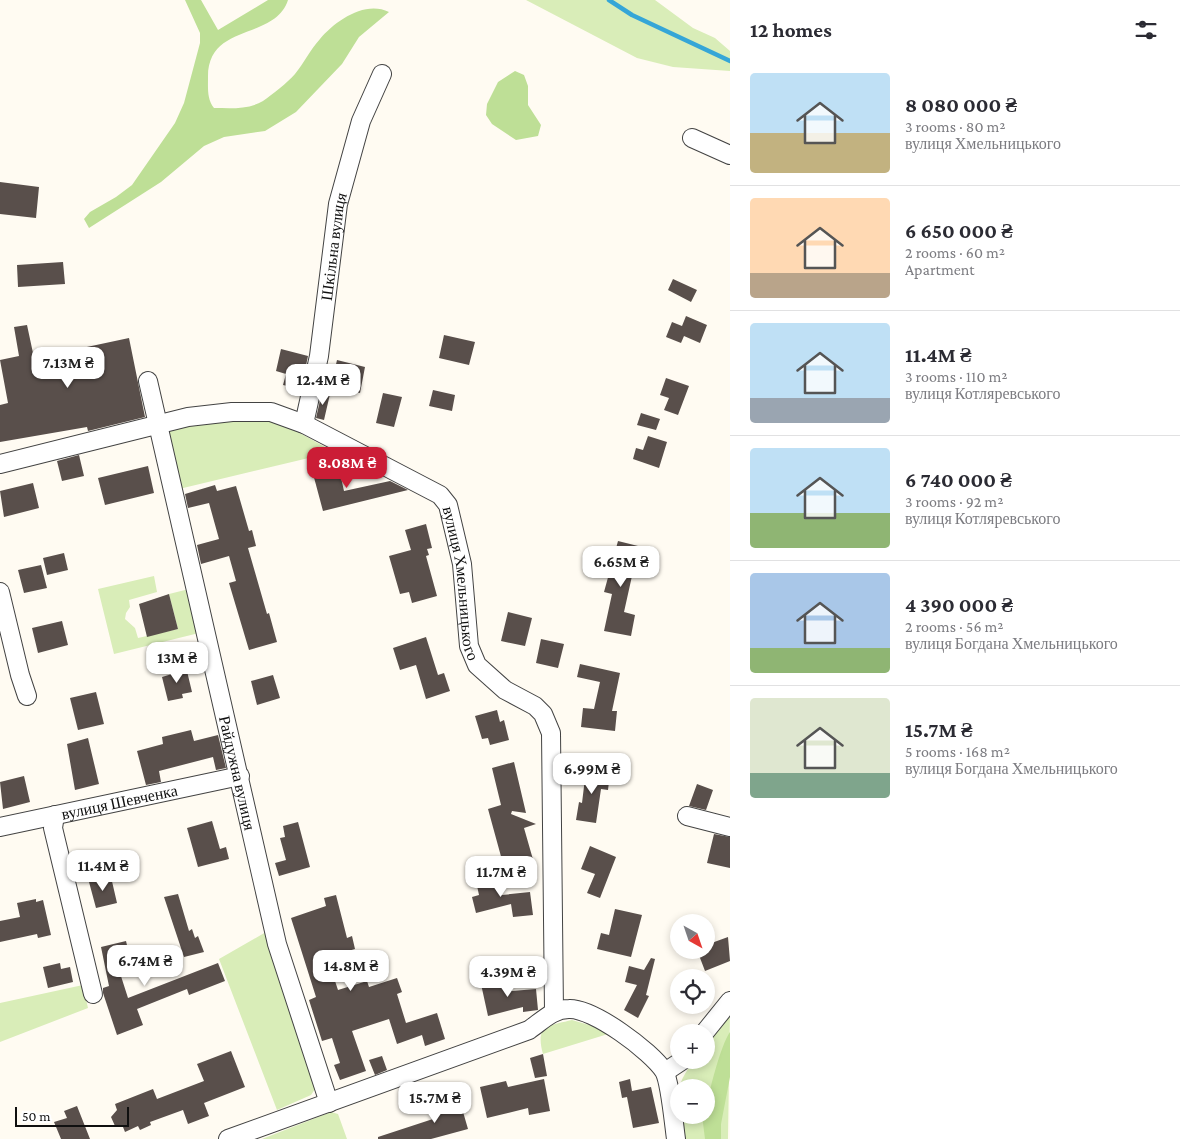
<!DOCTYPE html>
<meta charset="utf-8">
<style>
:root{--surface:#fff;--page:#f7f7f7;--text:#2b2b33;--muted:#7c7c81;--line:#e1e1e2;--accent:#cb1d36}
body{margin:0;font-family:"Crimson Pro",serif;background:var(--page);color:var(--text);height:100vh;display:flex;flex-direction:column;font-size:19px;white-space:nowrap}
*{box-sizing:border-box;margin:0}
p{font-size:16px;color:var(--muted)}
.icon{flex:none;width:28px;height:28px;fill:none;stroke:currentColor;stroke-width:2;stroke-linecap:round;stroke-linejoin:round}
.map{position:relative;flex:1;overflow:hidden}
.panel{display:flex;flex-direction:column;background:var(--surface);width:450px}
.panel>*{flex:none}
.needle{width:32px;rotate:140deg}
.buttons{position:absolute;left:670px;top:914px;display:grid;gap:10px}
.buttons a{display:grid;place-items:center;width:45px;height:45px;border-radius:50%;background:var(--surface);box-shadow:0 2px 8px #0003;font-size:25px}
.scale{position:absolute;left:15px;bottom:12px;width:114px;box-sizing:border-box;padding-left:5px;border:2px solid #101010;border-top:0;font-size:14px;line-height:18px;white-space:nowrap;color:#101010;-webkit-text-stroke:4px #fff;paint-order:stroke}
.price{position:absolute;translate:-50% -42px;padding:0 11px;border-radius:10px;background:#fff;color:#222;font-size:16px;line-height:32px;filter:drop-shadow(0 1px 2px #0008)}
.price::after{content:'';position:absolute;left:50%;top:30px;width:15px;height:11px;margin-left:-8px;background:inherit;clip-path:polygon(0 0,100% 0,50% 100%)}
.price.current{background:var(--accent);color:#fff}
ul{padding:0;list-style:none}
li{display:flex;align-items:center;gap:15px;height:125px;padding:0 20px}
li+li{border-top:1px solid var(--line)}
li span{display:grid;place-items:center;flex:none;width:140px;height:100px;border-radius:5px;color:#555}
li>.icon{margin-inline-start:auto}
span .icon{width:60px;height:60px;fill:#fffc;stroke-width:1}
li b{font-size:21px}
h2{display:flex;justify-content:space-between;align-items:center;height:60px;padding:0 20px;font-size:21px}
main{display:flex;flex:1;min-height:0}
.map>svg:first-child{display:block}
</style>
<main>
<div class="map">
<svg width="730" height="1139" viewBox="0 0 730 1139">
<rect width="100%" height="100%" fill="#fffbf2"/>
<path fill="#d9edb8" d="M526,0h129l38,28 22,10 15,13v20l-57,-4 -36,-9z
M232,419l37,1 29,12 36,20 -155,37 -13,-56 4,-5z
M154,576l3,16 -28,8 1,7 -4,6 -1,6 10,9 3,10 40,-9 -9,-35 20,-5 10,44 -85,21 -16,-65z
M266,932l49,157 -4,6 -34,15 -58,-151z
M83,985l5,23 -88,34v-39z
M730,1012l-2,127h-43l-5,-24h26v-27h-27v20c-4,-20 4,-32 15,-48h12v-17z
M572,1020l24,7 12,7 -65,20c-8,-29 5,-28 29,-34z
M331,1112l7,2 9,25h-85z"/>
<path fill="#bedf96" d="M185,0h16l17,30 50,-30h20c-13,41 -81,22 -80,78 0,11 -1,21 6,30 16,0 34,2 49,-7 10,-7 24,-18 32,-27 9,-11 15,-24 25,-35 15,-18 45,-39 69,-27l-30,25 -17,27 -46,48 -31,19 -41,6 -20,9 -43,36 -72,46 -5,-9 6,-7 26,-15 16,-12 43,-62 9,-20 16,-60v-10z
M515,71l9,4 4,11v19l13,20 -3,11 -22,4 -24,-16 -6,-9 1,-11 11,-22z
M730,1032v45l-9,47v15h-16l-3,-24h4c0,-15 15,-71 24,-83z"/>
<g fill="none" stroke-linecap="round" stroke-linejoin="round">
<path stroke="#35a6d7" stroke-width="4.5" d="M609,0l23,15 98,46"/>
</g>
<path fill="#594f4b" d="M0,182l39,5 -3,31 -36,-4z
M63,262l2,22 -47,3 -1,-22z
M673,279l24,11 -6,12 -23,-12z
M686,316l21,9 -7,18 -16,-7 -3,7 -15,-6 6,-15 10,4z
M27,325l6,28 20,-4 1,5 75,-16 16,79 -57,14 -1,-4 -87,15v-37l8,-2 -8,-43 19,-4 -5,-29z
M444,335l31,7 -6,23 -30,-7z
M281,349l27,7 -7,33 -18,-4 3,-11 -10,-3z
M337,360l28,7 -5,26 -29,-7z
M666,378l23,8 -11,29 -14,-5 5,-12 -9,-3z
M433,390l22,5 -3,16 -23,-5z
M322,392l8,2 -6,26 -8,-2z
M383,393l19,4 -8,30 -18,-4z
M641,413l19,6 -4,11 -19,-5z
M648,436l19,6 -8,26 -26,-9 3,-11 7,2z
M79,455l5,21 -22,5 -5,-20z
M338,464l6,27 46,-10 18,9 -85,21 -11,-41z
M148,466l6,27 -49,12 -7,-27z
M33,483l6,25 -35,9 -4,-26z
M215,485l2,6 19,-5 13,45 3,-1 4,16 -8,2 19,66 2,-1 8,29 -28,8 -20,-67 7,-2 -7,-25 -28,8 -4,-19 22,-6 -10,-36 -21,5 -3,-14z
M426,524l6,24 -5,1 2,6 -3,1 11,40 -25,7 -3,-11 -9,2 -11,-38 22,-6 -6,-20z
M618,541l24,6 -5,21 -3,-1 -10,45 11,3 -4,21 -27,-5 8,-37 -8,-2z
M64,553l4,17 -21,5 -4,-17z
M41,565l6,23 -23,5 -6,-23z
M169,594l9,35 -31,8 -8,-33z
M508,612l24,6 -7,28 -24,-5z
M62,621l6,24 -30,8 -6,-25z
M426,637l12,38 6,-2 6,18 -24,8 -10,-34 -16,5 -7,-22z
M541,639l23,5 -6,24 -22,-5z
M580,664l40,9 -8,38h5l-2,20 -34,-4 2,-19 11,1 6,-27 -23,-5z
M186,667l6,25 -10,2 1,4 -15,3 -6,-24 10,-3 -1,-3z
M273,675l7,23 -23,7 -6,-24z
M96,692l8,32 -26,6 -8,-32z
M497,710l3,12 4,-2 5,20 -19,5 -2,-7 -6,1 -7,-23z
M191,730l3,11 24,-6 8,33 -10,2 -3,-13 -54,14 2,11 -15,3 -9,-34 26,-7 -1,-7z
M88,738l11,46 -24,6 -8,-46z
M514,762l12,51 -14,-2 -1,3 25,10 -12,4 10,35 -29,8 -17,-62 13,-4 -9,-37z
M586,770l24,3 -2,17 -7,-1 -5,34 -20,-3 3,-18 3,1z
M24,776l6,26 -27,7 -3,-27z
M697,784l16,6 -7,20 -17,-4z
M212,821l8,28 6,-2 3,12 -31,8 -11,-39z
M298,822l12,45 -31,9 -4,-13 11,-3 -6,-22 5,-1 -2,-11z
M714,834l16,3v31l-23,-5z
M590,846l26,11 -16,41 -13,-5 8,-19 -14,-5z
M497,875l5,20 28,-3 3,23 -20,2 -2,-13 -35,9 -4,-16 7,-2 -3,-14z
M111,877l6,26 -21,5 -7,-26z
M178,894l11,37 3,-2 3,9 3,-2 6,16 -20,5 -20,-60z
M336,895l11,43 5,-2 3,13 -28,8 11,33 29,-9 2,6 28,-9 5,14 -5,2 9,29 31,-10 8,26 -20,7 -3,-11 -25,9 -8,-25 -37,12 14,40 -26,9 -6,-15 6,-2 -8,-25 -10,3 -13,-41 7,-3 -25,-79 35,-12 -2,-8z
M36,899v3l7,-2 8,35 -13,3 -1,-4 -37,8v-21l20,-4 -3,-14z
M615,909l27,6 -11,42 -34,-8 4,-16 8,2z
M728,937l2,24 -25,10 -8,-21h9v-5z
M126,941l7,29 -13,3 8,25 90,-35 7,18 -36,14 -2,-6 -50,20 6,16 -26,10 -14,-42v-5l6,-2 -8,-39z
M651,958l4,1 -9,36 3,1 -11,22 -14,-8 13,-25 -12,-3 4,-16 15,4z
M60,963l1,6 9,-2 3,15 -25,6 -5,-21z
M509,977l3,14 24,-2 2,21 -15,2v-5l-35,9 -7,-32z
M231,1051l14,36 -41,16 5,13 -21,8 -5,-14 -33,12 1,3 -11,5 -2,-4 -13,6 -2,-5 -8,-1 -4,-9 6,-7 -2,-6 38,-15 4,10 47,-18 -7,-17z
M543,1054l4,22 -12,2 -5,-20z
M382,1056l5,14 -12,5 -6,-15z
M544,1079l6,32 -21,4 -1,-7 -41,10 -7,-31 26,-6 2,6z
M630,1079l2,12 19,-4 8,36 -26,5 -6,-31 -5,1 -3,-16z
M459,1098l9,31 -37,10h-53v-2l58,-19 -3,-13z
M77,1106l13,33h-29l-7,-17 13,-4 -3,-7z"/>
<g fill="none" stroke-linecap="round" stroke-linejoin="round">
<defs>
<g id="minor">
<path d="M692,138l38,17"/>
<path id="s1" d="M148,381l129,563 52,159"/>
<path id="s2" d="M304,424l15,-68 19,-152 23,-83 21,-47"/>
<path id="s3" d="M0,464l188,-47 44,-5h39l33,12 136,71 8,10 14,59 7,82 8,19 28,25 30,16 8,8 8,19 3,278"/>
<path d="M0,592l20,83 7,21"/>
<path d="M55,815l-2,13 40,166"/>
<path d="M687,816l43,11"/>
<path id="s4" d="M0,827l240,-51"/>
<path d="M705,1032l25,-31"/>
<path d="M665,1072l18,-12"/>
<path d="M228,1139l301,-109c13,-9 24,-21 40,-21 24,-1 82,42 95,62 6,10 10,54 12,68"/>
</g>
</defs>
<use href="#minor" stroke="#434343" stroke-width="20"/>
<use href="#minor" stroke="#fff" stroke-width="18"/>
</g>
<g text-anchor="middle" stroke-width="5" stroke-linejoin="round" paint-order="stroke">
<g font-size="16" fill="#101010" stroke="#fff">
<text dy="6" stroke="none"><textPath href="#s2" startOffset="180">Шкільна вулиця</textPath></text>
<text dy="6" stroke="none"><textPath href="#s3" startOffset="558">вулиця Хмельницького</textPath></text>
<text dy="6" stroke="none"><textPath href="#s1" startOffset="402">Райдужна вулиця</textPath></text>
<text dy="6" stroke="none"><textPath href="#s4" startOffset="122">вулиця Шевченка</textPath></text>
</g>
</g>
</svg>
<div class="buttons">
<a><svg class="needle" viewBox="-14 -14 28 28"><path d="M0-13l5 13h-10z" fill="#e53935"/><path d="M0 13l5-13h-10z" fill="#7c7c81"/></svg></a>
<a><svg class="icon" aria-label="locate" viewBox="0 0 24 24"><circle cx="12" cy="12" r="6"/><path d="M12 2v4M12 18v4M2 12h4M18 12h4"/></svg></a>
<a>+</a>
<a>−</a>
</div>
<div class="scale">50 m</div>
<b class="price" style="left:68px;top:389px">7.13M ₴</b>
<b class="price" style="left:323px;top:406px">12.4M ₴</b>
<b class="price current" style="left:347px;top:489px">8.08M ₴</b>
<b class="price" style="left:621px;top:588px">6.65M ₴</b>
<b class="price" style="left:177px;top:684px">13M ₴</b>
<b class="price" style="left:592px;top:795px">6.99M ₴</b>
<b class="price" style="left:103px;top:892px">11.4M ₴</b>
<b class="price" style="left:501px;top:898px">11.7M ₴</b>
<b class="price" style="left:145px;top:987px">6.74M ₴</b>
<b class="price" style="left:351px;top:992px">14.8M ₴</b>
<b class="price" style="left:508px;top:998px">4.39M ₴</b>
<b class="price" style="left:435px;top:1124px">15.7M ₴</b>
</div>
<section class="panel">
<h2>12 homes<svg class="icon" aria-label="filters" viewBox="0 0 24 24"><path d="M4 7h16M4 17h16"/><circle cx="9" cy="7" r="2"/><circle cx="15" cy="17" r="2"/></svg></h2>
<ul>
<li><span style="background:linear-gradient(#bfe0f5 60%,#c2b280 0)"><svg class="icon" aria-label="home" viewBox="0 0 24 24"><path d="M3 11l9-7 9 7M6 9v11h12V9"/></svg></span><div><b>8 080 000 ₴</b><p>3 rooms · 80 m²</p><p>вулиця Хмельницького</p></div></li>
<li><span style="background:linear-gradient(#ffd9b3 75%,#b9a48a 0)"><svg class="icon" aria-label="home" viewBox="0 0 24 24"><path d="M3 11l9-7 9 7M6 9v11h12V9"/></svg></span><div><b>6 650 000 ₴</b><p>2 rooms · 60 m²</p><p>Apartment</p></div></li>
<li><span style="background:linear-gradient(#bfe0f5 75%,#9aa5b1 0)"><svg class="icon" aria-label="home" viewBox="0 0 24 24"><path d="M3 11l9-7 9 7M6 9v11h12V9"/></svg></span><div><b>11.4M ₴</b><p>3 rooms · 110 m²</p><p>вулиця Котляревського</p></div></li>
<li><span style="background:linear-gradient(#bfe0f5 65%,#8fb573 0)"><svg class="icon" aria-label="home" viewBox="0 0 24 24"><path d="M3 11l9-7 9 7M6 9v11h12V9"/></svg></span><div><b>6 740 000 ₴</b><p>3 rooms · 92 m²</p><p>вулиця Котляревського</p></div></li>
<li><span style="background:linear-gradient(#a9c7e8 75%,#8fb573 0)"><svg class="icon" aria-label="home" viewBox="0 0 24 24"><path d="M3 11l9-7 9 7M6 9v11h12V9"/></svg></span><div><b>4 390 000 ₴</b><p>2 rooms · 56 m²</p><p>вулиця Богдана Хмельницького</p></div></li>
<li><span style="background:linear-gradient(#dfe7d0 75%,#7fa58c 0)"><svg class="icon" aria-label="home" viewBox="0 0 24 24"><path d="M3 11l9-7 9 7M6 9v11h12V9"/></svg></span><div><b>15.7M ₴</b><p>5 rooms · 168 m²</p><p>вулиця Богдана Хмельницького</p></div></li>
</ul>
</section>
</main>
